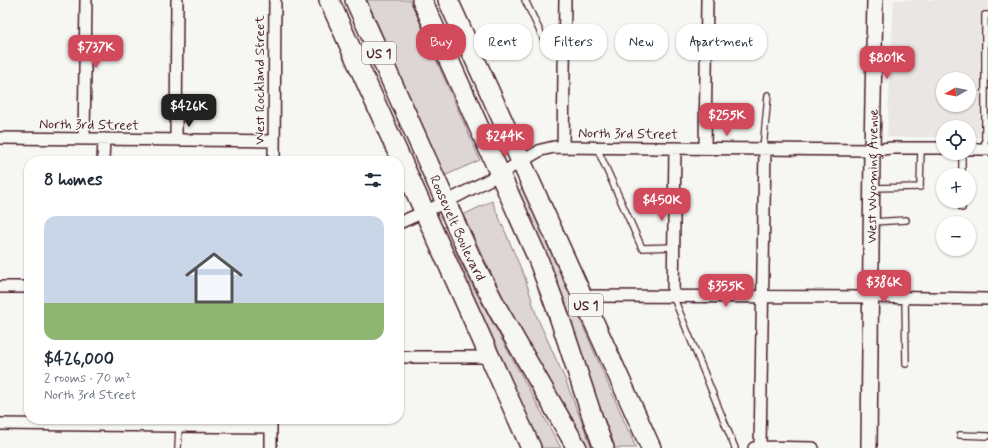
<!DOCTYPE html>
<meta charset="utf-8">
<style>
:root{--surface:#fff;--page:#f6f6f7;--text:#1f2937;--muted:#747a83;--accent:#d1495b}
body{margin:0;font-family:Mynerve,sans-serif;background:var(--page);color:var(--text);height:100vh;display:flex;flex-direction:column;font-size:15px;white-space:nowrap}
*{box-sizing:border-box;margin:0}
p{font-size:13px;color:var(--muted)}
.icon{flex:none;width:22px;height:22px;fill:none;stroke:currentColor;stroke-width:2;stroke-linecap:round;stroke-linejoin:round}
.map{position:relative;flex:1;overflow:hidden}
.details{position:absolute;left:24px;top:156px;width:380px;height:268px;display:flex;flex-direction:column;background:var(--surface);border-radius:16px;box-shadow:0 1px 3px #0004}
.details>*{flex:none}
.top-card{position:absolute;left:416px;top:24px;width:380px;height:36px;display:flex;gap:8px}
.needle{width:26px;rotate:261deg}
.controls{position:absolute;left:936px;top:72px;display:grid;gap:8px}
.controls a{display:grid;place-items:center;width:40px;height:40px;border-radius:50%;background:var(--surface);box-shadow:0 1px 3px #0004;font-size:20px}
.price{position:absolute;translate:-50% -34px;padding:0 9px;border-radius:8px;background:var(--accent);color:#fff;font-size:13px;line-height:26px;filter:drop-shadow(0 1px 2px #0008)}
.price::after{content:'';position:absolute;left:50%;top:24px;width:12px;height:9px;margin-left:-6px;background:inherit;clip-path:polygon(0 0,100% 0,50% 100%)}
.price.selected{background:#222;color:#fff}
ul{padding:0;list-style:none}
li{display:grid;align-content:center;gap:8px;height:212px;padding:0 20px}
li span{display:grid;place-items:center;height:124px;border-radius:12px;color:#555}
li>.icon{margin-inline-start:auto}
span .icon{width:72px;height:72px;fill:#fffc;stroke-width:1}
li b{font-size:17px}
h2{display:flex;justify-content:space-between;align-items:center;height:48px;padding:0 20px;font-size:17px}
.chip{padding:0 14px;border-radius:16px;background:var(--surface);box-shadow:0 1px 3px #0004;font-size:14px;line-height:36px}
.chip.selected{background:var(--accent);color:#fff}
.map>svg:first-child{display:block}
</style>
<div class="map">
<svg width="988" height="448" viewBox="0 0 988 448">
<rect width="100%" height="100%" fill="#f6f6f2"/>
<filter id="ink" filterUnits="userSpaceOnUse"><feTurbulence type="fractalNoise" baseFrequency=".025" numOctaves="2"/><feDisplacementMap in="SourceGraphic" scale="8" xChannelSelector="R" yChannelSelector="G"/><feConvolveMatrix kernelMatrix="1 2 1 2 8 2 1 2 1" color-interpolation-filters="sRGB"/></filter>
<g filter="url(#ink)">
<path fill="#e9e6e3" fill-rule="evenodd" d="M894,0h94v137h-19v-10h-26v10h-56zM943,79h26v26h-26z"/>
<path fill="#ddd6d5" stroke="#947a80" d="M367,0h43l70,160 -36,16z
M523,188l113,260h-22l-34,-93 -64,-163z
M492,201l33,77 12,39 28,62 27,69h-7l-72,-130 -50,-103z
M445,226l20,46 96,176h-19l-103,-219z"/>
<g fill="none" stroke-linecap="round" stroke-linejoin="round">
<defs>
<path id="lane" d="M525,0l20,42 20,3
M597,148l45,100 32,-1
M763,149l5,-54
M985,149v-134h3
M962,153v22
M872,188l48,-1 1,-39
M962,201v7
M872,222l34,-2
M673,296l62,152
M905,298l1,66
M960,435l28,1
M178,448l1,-22"/>
<path id="street" d="M0,138l274,3
M84,138l2,-138
M176,140l1,-140
M563,147l2,-147
M705,148l2,-148
M969,149h19
M103,161l1,-22
M274,161l1,-161
M399,223l47,-21 54,-28 41,-24 13,-3 318,3 20,-2h51
M0,287h29
M582,296l289,1 117,2
M673,296l2,-148
M399,357h91
M0,424l271,3
M760,447l5,-298
M271,448v-29
M754,448l6,-1 53,1"/>
<g id="secondary">
<path id="s1" d="M869,448l3,-298 3,-150"/>
</g>
<g id="highway">
<path d="M329,0l202,448"/>
<path id="s2" d="M355,0l115,256 28,54 79,138"/>
<path d="M422,0l116,259 19,51 36,109 11,29"/>
<path d="M448,0l203,448"/>
</g>
</defs>
<use href="#lane" stroke="#4a1f2b" stroke-width="8"/>
<use href="#street" stroke="#4a1f2b" stroke-width="14"/>
<use href="#secondary" stroke="#4a1f2b" stroke-width="18"/>
<use href="#highway" stroke="#4a1f2b" stroke-width="22"/>
<use href="#lane" stroke="#f6f6f2" stroke-width="5.5"/>
<use href="#street" stroke="#f6f6f2" stroke-width="11"/>
<use href="#secondary" stroke="#f6f6f2" stroke-width="15"/>
<use href="#highway" stroke="#f6f6f2" stroke-width="19"/>
</g>
</g>
<g text-anchor="middle" stroke-width="3.5" stroke-linejoin="round" paint-order="stroke">
<g fill="#f6f6f2" stroke="#7e6067" stroke-width="1">
<rect x="362" y="42" width="34" height="22" rx="3"/>
<rect x="569" y="294" width="34" height="22" rx="3"/>
</g>
<g font-size="13" font-weight="bold" fill="#4a1f2b">
<text x="379" y="58">US 1</text>
<text x="586" y="310">US 1</text>
</g>
<g font-size="14" fill="#4a1f2b" stroke="#f6f6f2">
<text transform="translate(259 80) rotate(-90)" y="5">West Rockland Street</text>
<text transform="translate(89 124) rotate(1)" y="5">North 3rd Street</text>
<text transform="translate(628 133) rotate(1)" y="5">North 3rd Street</text>
<text dy="5" stroke="none"><textPath href="#s1" startOffset="272">West Wyoming Avenue</textPath></text>
<text dy="5" stroke="none"><textPath href="#s2" startOffset="250">Roosevelt Boulevard</textPath></text>
</g>
</g>
</svg>
<div class="controls">
<a><svg class="needle" viewBox="-14 -14 28 28"><path d="M0-13l5 13h-10z" fill="#e53935"/><path d="M0 13l5-13h-10z" fill="#747a83"/></svg></a>
<a><svg class="icon" aria-label="locate" viewBox="0 0 24 24"><circle cx="12" cy="12" r="6"/><path d="M12 2v4M12 18v4M2 12h4M18 12h4"/></svg></a>
<a>+</a>
<a>−</a>
</div>
<b class="price" style="left:96px;top:69px">$737K</b>
<b class="price" style="left:887px;top:80px">$801K</b>
<b class="price selected" style="left:189px;top:128px">$426K</b>
<b class="price" style="left:727px;top:137px">$255K</b>
<b class="price" style="left:505px;top:158px">$244K</b>
<b class="price" style="left:662px;top:222px">$450K</b>
<b class="price" style="left:884px;top:304px">$386K</b>
<b class="price" style="left:726px;top:308px">$355K</b>
<div class="top-card">
<a class="chip selected">Buy</a>
<a class="chip">Rent</a>
<a class="chip">Filters</a>
<a class="chip">New</a>
<a class="chip">Apartment</a>
</div>
<section class="details">
<h2>8 homes<svg class="icon" aria-label="filters" viewBox="0 0 24 24"><path d="M4 7h16M4 17h16"/><circle cx="9" cy="7" r="2"/><circle cx="15" cy="17" r="2"/></svg></h2>
<ul>
<li><span style="background:linear-gradient(#c9d6e8 70%,#8fb573 0)"><svg class="icon" aria-label="home" viewBox="0 0 24 24"><path d="M3 11l9-7 9 7M6 9v11h12V9"/></svg></span><div><b>$426,000</b><p>2 rooms · 70 m²</p><p>North 3rd Street</p></div></li>
</ul>
</section>
</div>
